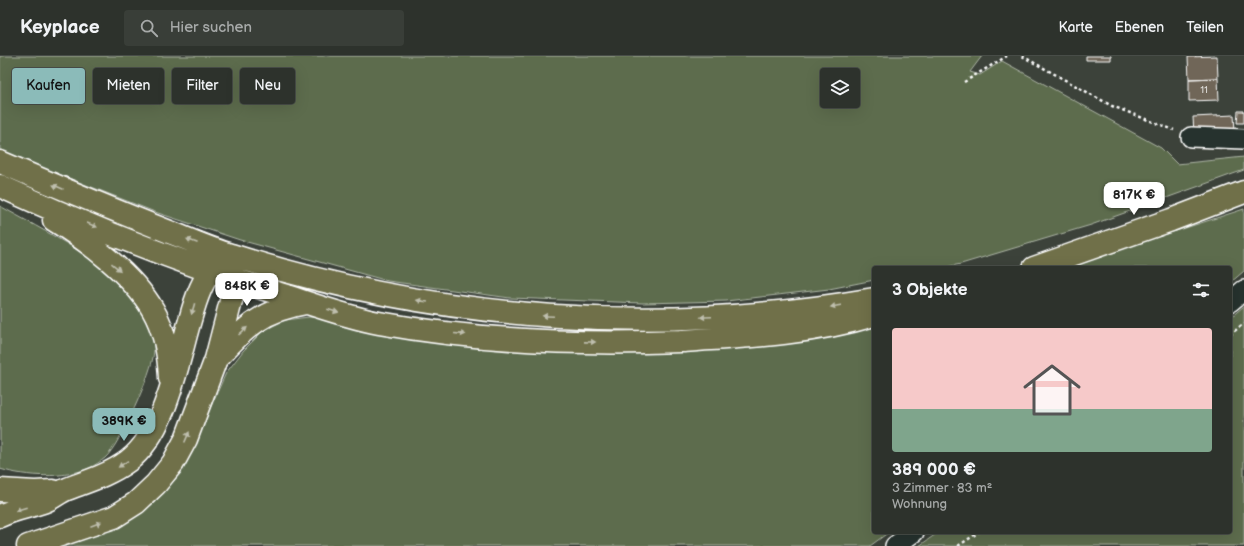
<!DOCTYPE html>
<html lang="de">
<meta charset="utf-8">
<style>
:root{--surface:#2d322c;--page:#393e38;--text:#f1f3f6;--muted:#a7aaa9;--line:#484d48;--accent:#8bbbb9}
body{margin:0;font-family:"Balsamiq Sans",sans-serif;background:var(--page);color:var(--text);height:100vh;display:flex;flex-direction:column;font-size:15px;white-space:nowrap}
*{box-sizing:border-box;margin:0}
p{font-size:13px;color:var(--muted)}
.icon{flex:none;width:22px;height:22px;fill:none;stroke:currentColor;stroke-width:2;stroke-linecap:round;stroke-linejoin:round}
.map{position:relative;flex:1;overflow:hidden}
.side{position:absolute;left:872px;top:210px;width:360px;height:268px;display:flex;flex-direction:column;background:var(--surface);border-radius:4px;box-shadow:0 4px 16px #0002,0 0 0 1px var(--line)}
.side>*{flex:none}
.guide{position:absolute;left:12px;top:12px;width:380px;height:36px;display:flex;gap:8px}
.controls{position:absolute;left:820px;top:12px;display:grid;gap:8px}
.controls a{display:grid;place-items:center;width:40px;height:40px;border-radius:4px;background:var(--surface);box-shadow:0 4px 16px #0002,0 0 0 1px var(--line);font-size:20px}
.price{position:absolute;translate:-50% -34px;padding:0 9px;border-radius:8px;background:#fff;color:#222;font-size:13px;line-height:26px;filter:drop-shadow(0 1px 2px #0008)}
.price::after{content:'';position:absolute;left:50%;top:24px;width:12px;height:9px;margin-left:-6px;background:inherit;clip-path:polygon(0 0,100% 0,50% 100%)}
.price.current{background:var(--accent);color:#111}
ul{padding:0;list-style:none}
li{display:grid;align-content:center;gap:8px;height:212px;padding:0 20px}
li span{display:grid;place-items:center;height:124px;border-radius:4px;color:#555}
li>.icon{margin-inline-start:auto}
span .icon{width:72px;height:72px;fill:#fffc;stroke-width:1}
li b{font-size:17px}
h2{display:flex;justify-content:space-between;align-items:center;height:48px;padding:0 20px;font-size:17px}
.pill{padding:0 14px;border-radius:4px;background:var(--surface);box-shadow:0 4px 16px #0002,0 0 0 1px var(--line);font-size:14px;line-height:36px}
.pill.current{background:var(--accent);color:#111}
header{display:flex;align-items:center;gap:24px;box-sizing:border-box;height:56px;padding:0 20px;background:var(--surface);border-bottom:1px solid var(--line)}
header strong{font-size:19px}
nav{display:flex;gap:22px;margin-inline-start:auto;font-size:14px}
.search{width:280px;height:36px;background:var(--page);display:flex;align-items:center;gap:10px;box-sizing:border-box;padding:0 14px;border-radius:4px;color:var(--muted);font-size:15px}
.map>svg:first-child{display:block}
</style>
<header>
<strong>Keyplace</strong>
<div class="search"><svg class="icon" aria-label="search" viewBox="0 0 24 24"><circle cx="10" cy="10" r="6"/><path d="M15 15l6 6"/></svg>Hier suchen</div>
<nav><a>Karte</a><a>Ebenen</a><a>Teilen</a></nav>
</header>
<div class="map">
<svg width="1244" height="490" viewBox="0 0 1244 490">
<rect width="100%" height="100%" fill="#3c423a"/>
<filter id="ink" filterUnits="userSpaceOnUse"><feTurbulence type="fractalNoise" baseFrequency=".025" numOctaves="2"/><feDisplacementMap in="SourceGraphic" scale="8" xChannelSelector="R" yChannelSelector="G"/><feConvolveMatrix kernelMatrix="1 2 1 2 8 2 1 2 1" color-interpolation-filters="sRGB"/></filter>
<g filter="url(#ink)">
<path fill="#5d6c4e" stroke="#aeb6a6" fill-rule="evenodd" d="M0,0h982l-12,16 10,3 22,-14 159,87 16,16 67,-7v13l-153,55 -130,39 -20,4h-67v12l-45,9 -103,12 -83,2 -133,-5 -122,-17 -148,-41 -85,-28 -155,-61zM827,19h26v26h-26z
M0,150c40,23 117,60 140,99 8,12 15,32 14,46 -1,20 -34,94 -49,107 -4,3 -11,8 -16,10 -26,11 -62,9 -89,1z
M1244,153v62l-14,12v-15h-168z
M1244,250v240h-325l20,-14h291v-214z
M309,261l17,2 104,22 444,-16v207h15l-19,14h-806l7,-5 24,-6 36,-15 23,-17 27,-30 45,-100 17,-22 20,-20 22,-11z"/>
<path fill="#6f6658" stroke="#fff" d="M1086,0h25v4h-25z
M1217,0l1,22 -29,1 -1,-22z
M1218,22l1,22 -30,1v-22z
M1238,55h6v12h-7z
M1234,59l1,17 -41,2 -1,-17z"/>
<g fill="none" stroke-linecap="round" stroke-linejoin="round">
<defs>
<path id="minor" d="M1191,81l53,2
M1230,246l14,-12
M895,490l19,-14"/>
<path id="major" d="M0,106c56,24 111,47 167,69 21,8 42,18 64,24 208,66 428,81 643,44
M0,130c89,41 181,77 274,106 35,11 69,24 105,31 99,18 201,22 302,18 64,-4 131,-7 193,-26
M54,164c34,21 79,55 99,90 11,19 16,46 17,68
M1034,212l137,-48 73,-28
M218,301c28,-31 46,-47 88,-54
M0,434l35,2 18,-1
M0,460c14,-7 29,-9 43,-14 9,-3 16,-10 24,-13 21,-8 42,-14 61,-28 38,-29 49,-97 62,-141 6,-22 13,-43 29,-60
M28,490l86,-29 22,-14 20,-19 17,-21 13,-24 30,-80 16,-62v-32"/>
</defs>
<use href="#minor" stroke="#fff" stroke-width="22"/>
<use href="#major" stroke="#fff" stroke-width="25"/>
<path stroke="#fff" stroke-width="2.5" stroke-dasharray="3 3" stroke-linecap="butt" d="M1022,0l90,50 62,24
M964,26l43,-26
M1230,279l14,-12
M958,490l21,-14"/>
<use href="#minor" stroke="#26332d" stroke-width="19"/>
<use href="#major" stroke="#70704a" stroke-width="22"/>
</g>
<defs><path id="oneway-solid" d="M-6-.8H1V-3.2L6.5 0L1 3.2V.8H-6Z"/></defs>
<g fill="#bfbfae">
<use href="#oneway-solid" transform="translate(58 131) rotate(-157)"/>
<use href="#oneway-solid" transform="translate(92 169) rotate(23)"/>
<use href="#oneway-solid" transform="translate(192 185) rotate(-159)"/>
<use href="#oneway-solid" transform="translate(116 211) rotate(40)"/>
<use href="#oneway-solid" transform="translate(422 245) rotate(-171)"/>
<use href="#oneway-solid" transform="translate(836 250) rotate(170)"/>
<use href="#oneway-solid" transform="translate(193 253) rotate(106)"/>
<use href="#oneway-solid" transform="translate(333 255) rotate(16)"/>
<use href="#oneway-solid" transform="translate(548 260) rotate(-177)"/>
<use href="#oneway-solid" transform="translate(706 261) rotate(177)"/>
<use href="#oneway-solid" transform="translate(243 275) rotate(-42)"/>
<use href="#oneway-solid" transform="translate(460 278) rotate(5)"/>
<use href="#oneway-solid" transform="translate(590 286) rotate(1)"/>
<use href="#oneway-solid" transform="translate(187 381) rotate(-67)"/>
<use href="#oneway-solid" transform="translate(123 408) rotate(146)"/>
<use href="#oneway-solid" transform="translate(21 453) rotate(163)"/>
<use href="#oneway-solid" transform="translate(96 468) rotate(-21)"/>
</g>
</g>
<g text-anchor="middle" stroke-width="3.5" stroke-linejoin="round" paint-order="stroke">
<g font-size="10" fill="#dbd9d5">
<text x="1204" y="37">11</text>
</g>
</g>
</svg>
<div class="controls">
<a><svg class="icon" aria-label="layers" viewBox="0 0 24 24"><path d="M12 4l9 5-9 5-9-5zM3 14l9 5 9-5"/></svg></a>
</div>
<b class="price" style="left:1134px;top:160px">817K €</b>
<b class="price" style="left:247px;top:251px">848K €</b>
<b class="price current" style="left:124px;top:386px">389K €</b>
<div class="guide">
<a class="pill current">Kaufen</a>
<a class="pill">Mieten</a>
<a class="pill">Filter</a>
<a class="pill">Neu</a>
</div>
<section class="side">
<h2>3 Objekte<svg class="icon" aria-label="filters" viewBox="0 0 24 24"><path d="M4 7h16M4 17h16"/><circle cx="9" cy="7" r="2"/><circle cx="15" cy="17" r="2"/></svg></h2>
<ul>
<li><span style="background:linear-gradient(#f6c9c9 65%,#7fa58c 0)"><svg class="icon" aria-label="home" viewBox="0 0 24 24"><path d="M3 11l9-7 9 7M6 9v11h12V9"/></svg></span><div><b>389 000 €</b><p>3 Zimmer · 83 m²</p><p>Wohnung</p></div></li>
</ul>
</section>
</div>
